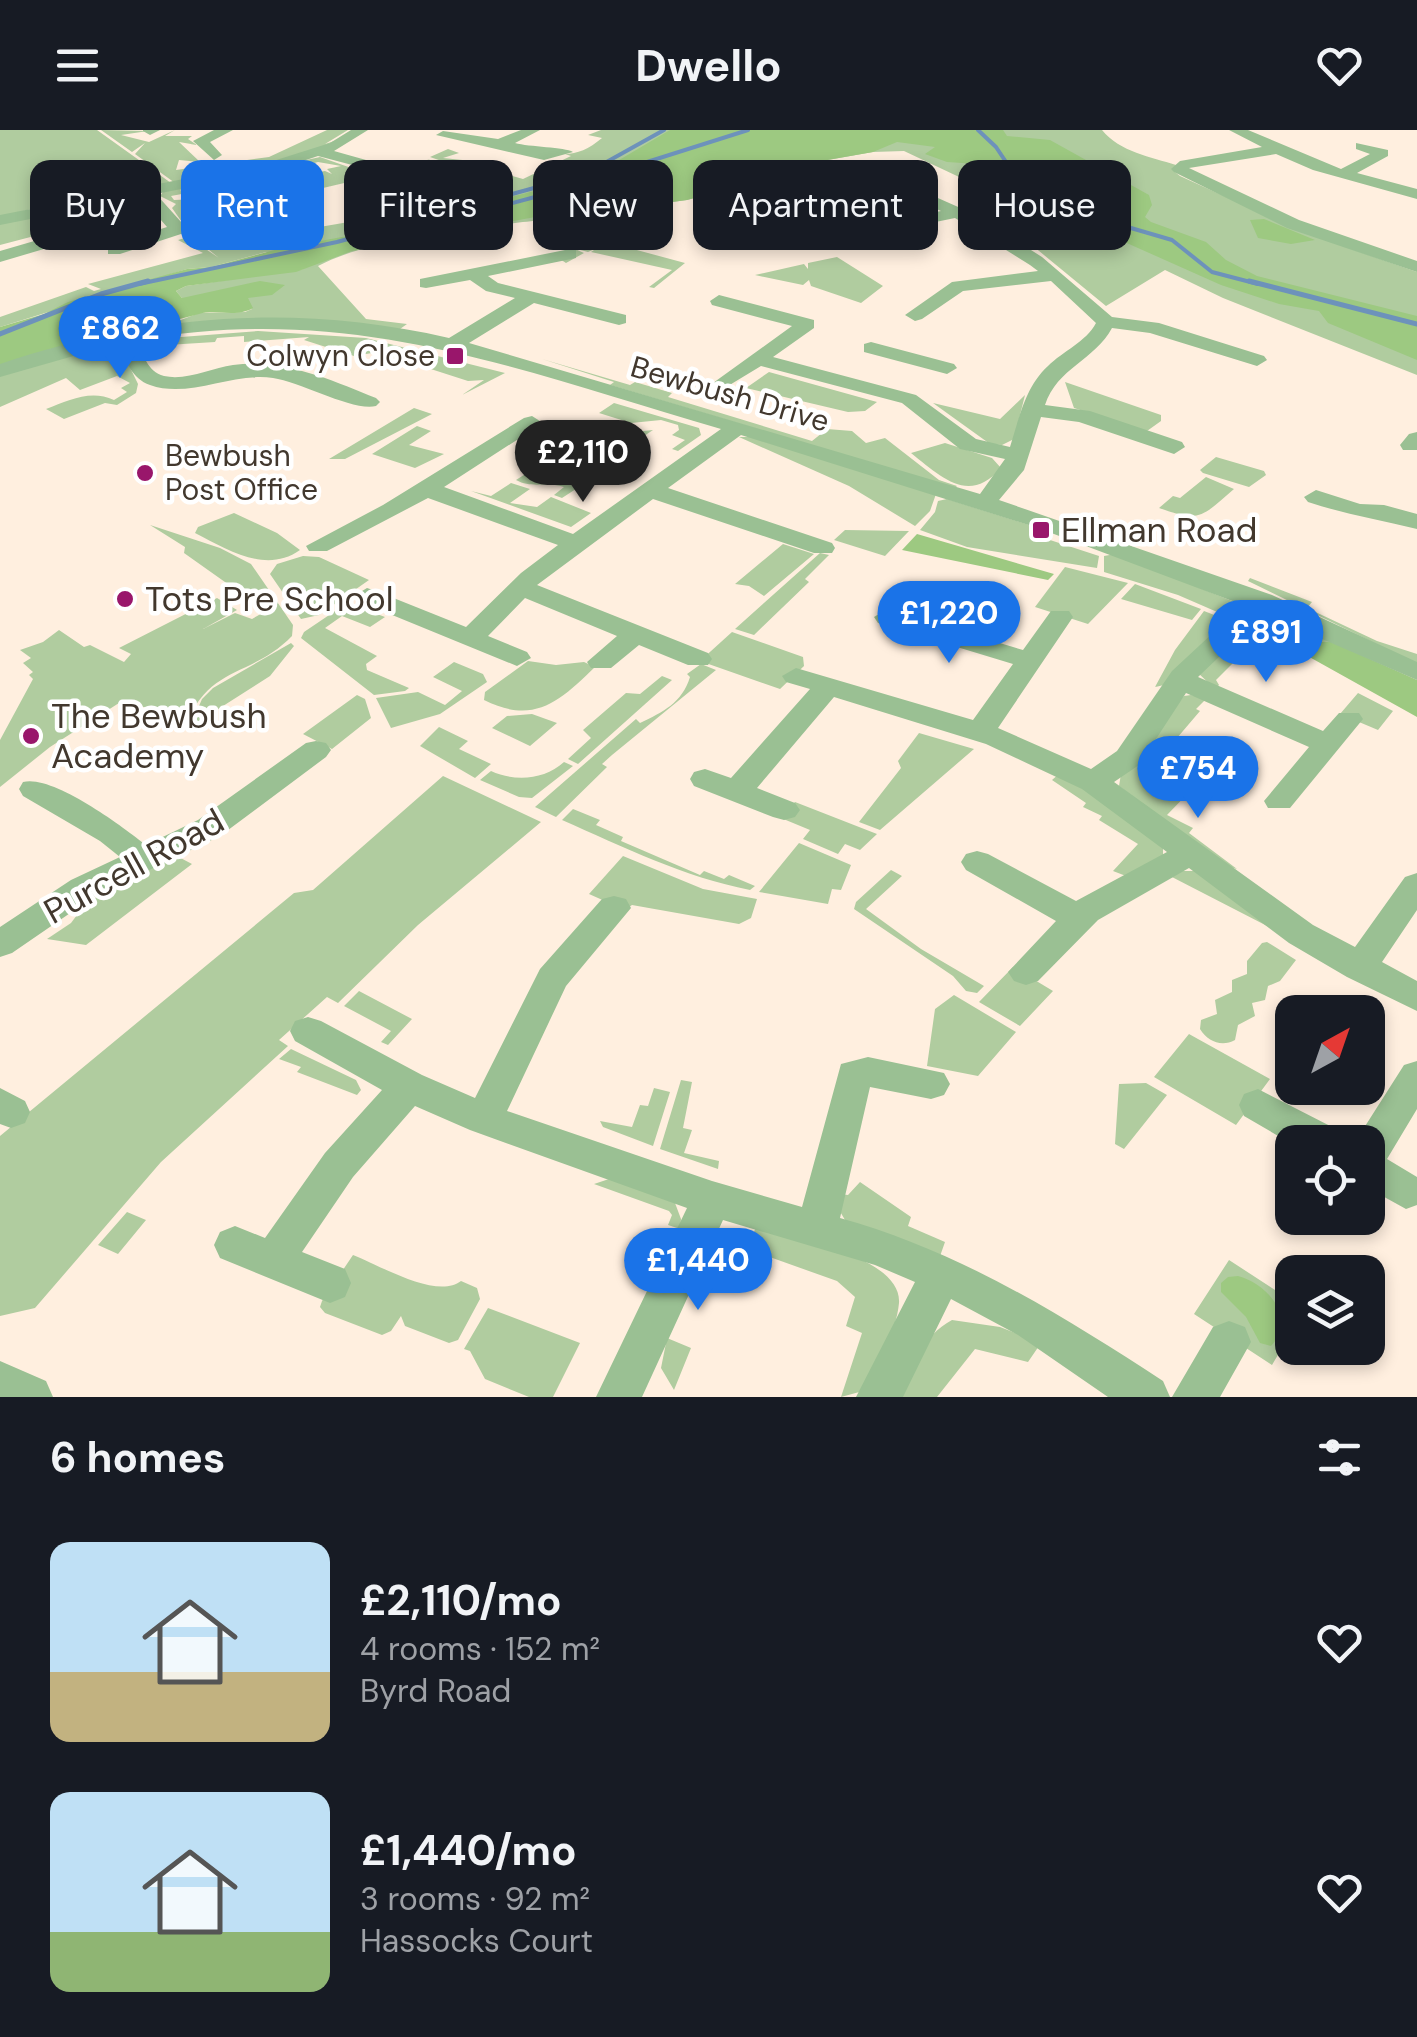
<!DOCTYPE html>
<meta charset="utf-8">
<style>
:root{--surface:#171b24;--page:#20242c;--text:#f1f3f6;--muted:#9ea1a6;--accent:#1a73e8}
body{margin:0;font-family:"DM Sans",sans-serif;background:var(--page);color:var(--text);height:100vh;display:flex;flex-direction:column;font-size:38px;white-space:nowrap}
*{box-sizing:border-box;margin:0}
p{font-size:32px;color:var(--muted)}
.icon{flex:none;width:55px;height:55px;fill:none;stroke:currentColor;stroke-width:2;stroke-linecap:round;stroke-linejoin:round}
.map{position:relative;height:1267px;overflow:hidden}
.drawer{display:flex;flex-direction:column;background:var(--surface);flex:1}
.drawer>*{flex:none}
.guide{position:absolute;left:30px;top:30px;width:1358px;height:90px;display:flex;gap:20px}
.needle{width:65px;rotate:40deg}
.fabs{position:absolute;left:1275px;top:865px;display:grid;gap:20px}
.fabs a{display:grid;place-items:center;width:110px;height:110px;border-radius:20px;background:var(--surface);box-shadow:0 5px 15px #0003;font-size:50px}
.price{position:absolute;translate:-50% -85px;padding:0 22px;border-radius:35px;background:var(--accent);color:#fff;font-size:32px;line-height:65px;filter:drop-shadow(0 2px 5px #0008)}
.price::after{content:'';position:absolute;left:50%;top:60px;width:30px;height:22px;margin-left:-15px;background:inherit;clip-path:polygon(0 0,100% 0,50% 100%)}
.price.on{background:#222;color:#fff}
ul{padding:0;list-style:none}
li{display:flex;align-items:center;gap:30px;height:250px;padding:0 50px}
li span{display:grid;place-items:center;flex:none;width:280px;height:200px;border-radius:20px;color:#555}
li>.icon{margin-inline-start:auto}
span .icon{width:120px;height:120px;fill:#fffc;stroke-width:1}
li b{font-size:42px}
h2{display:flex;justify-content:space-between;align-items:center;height:120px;padding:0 50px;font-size:42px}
.tag{padding:0 35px;border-radius:20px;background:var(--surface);box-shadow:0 5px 15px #0003;font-size:35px;line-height:90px}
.tag.on{background:var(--accent);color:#fff}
header{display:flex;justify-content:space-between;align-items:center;height:130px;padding:0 50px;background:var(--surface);font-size:45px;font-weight:700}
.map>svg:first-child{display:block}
</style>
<header><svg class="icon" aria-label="menu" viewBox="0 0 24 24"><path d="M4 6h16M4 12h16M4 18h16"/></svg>Dwello<svg class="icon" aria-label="heart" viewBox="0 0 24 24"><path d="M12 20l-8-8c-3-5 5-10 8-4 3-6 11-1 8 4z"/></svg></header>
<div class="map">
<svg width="1417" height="1267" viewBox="0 0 1417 1267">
<rect width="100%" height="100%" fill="#ffefdf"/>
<path fill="#b0cc9f" d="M0,0h97l74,53 -113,18 -58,17z
M101,0l47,1 -27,4 28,7 26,-12 -10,6h27l-4,3 9,6 -18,-3 21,20 -21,-2 -3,10 93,-13 58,-27h21l-23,14 19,-6 -51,20 -118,25 -40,-29 10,-11 -13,9z
M601,0h501c18,22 49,27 74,35l-1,7 5,4 123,56 114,40v103l-194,-77 -58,-28 -59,36 -73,-60 47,-12 -176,-83 -31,1 -91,16 4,4 -37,11 39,21 -47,9 8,-8 -10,6 -29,-18 -23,7 -112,15 -2,-5c-15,11 -37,10 -58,13 -60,9 -143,15 -197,43l48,53 41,5 -7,5 -104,-10 -131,7 34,-13 46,-1 7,-3 -6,-8 2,-3h-66l-6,-7 10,-5 117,-17 -37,-17 -55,15 -24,2 -187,58v-10l86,-30 8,4 7,-2 -13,-5 115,-31 -25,-13 10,-3 31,21 -31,-25 8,-2 22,19 62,-12 8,6 -9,-10 93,-16 -8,-7 35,-8 11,6 56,-16 -19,-10 17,-5 -37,-19 31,10 -4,2 53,11 5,-4 -29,-3 -53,-18 18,-8 11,4 -16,5 39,4 5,1 -6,4 42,12 48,-23 -6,-2c12,0 24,-5 37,-16l-14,-3z
M320,27l54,19 -51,12 -13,-11 -8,2 8,3h-18l-2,-5 35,-6 7,3 -5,-5 14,-3 -23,-4 -11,3 8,2 -31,7 -4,-5 -9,2 7,4 -15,3 4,4 24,-1 -21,5 5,4 -22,5 -14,-7 15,-3 -4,-4 -16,3 2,-3 -16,2 8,2 -34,6 1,-3 -15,2 7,3 -16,3 3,4 24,-1 -1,5 -12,2 4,6 -8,1 2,4 24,-4 3,6 -26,6 -12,-17 4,-4 -16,-8 3,-4z
M877,38l21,10 -22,5 14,2 -9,3 -7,-5 -47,9 -20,-11z
M130,67l13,3 8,9 -5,3 12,16 -28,-11 -41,11 -12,-10 36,-7 10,6 -3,-7 17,-4 -4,-4 -17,4 3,-3 -5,-3 -13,5 8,2 -36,7 3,-3 -5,-3 -13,5 8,2 -18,4 3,4 23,-4 31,23 -20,5 -7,-5 3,-3h-9l-11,-10 -61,16v-22z
M601,109l17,6 -13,5 17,-4 63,17 -31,25 -5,-1 23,-17 -81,-18 6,-4 -9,4 -15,-4 11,5 -18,10 -6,-4 13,-3 -10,-10z
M837,127l46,29 -22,17 -50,-17 -2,-6 -6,5 -48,-10 49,-11 4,5v-6z
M258,201l108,7 139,35 -43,22 22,-15 -16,1 -90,-29 -24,4 -50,-16 5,-3 -65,5v-6l-27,2 -2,4 -48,3 -2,4 -18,-1 8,-9z
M102,216l19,3 17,35 -2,9 -19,12 -12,-2 -41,16 -18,-10c23,-9 45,-20 68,-9l13,-8 -6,-4 9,-5 -13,-7 -37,14 -14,-12 -66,29v-32z
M542,229l88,26 5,-3 37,11 -4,4 144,44 15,-12 25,2 14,12 19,-5 54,42 18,6 -2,2 -345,-103 4,-3z
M769,242l108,30 -12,9 -17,1 -102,-24z
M1065,252l96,33v6l-14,10 -73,-23z
M1025,265l-11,44 -12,6 -12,-1 -57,-41 67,16z
M614,273l85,25 2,7 -23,16 -6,-2 13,-9 -13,-5 7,-5 -1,-5 -17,-5 -30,3 -32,-10z
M414,278l18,6 -87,45h-16z
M591,292l39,9 -17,3 40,-4 -15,10 9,8c-28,20 -56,30 -85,50l-8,-3 10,-8c-18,-6 -32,2 -48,-7l36,-23 11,1 -7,5 6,3 25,-7 -2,-5 -26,1 16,-14 -16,-5 -17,10 -6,-4c26,-16 38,-14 67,-7l-26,-10z
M417,296l14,5 -22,14 35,9 -29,14 -43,-14z
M739,307h11l186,57 -6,17 -15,15 -66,-40z
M945,313l47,15 9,10c-32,37 -60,9 -90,-15z
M1216,327l48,14 2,4 -17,12 -46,-14 -3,-3z
M1206,347l28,12c-33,28 -33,34 -75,19l14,-12 7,2z
M511,353l19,6 -20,14 27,4 14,-10 40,16 -20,14 -100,-36 20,5z
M947,369l101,32 -2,3 6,2 -2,4 49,16 -2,12 -130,-21 -47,-17 15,-18 3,-11z
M234,383l43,20 23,17c-34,24 -72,0 -105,-17l3,-6z
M150,395l70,23 31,16 42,61 -1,11c-41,42 -83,28 -107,91l-17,-16 -49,-8 -69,44 -50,40v-47l33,-61 -4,-4 4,-3 -10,-9 8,-5 -11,-8 23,-8 16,-12 25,17 6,-2 34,17 7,-8 -12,-6 98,-50 20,12 -34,19 32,-16 17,6 14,-8 -82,-58 1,-6z
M845,400l64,1 -24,25 -51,-16z
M783,414l31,10 -50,42 -15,-10 -14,-2z
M820,423l9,2 -24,24 4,3 -55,53 -19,-6z
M1115,424l117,47 3,10 -4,7 -53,-23 -74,-23v-16z
M303,426l16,1 50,23 -50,35 -18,4 -31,-45 7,-10z
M1065,437l63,16 -40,41 -53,-17z
M1250,448l62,24 -5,6 70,33 40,13v10l-169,-83z
M1135,454l66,25 -9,11 -71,-21z
M347,473l38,14 -15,10 -28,-11 -17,12 52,28 -11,8 1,6 42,18 -4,3 -31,4 -73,-57 3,-6z
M1204,481l23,9 -63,65 -9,2 20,-37z
M1261,489h22l63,26 -43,4 1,5 -56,-29z
M1242,500l17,7 -43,43 3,5 -4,4 -18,-17z
M732,502l71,25 1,9 -24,23 -80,-28z
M291,513l3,3 -24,30 -80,51 12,-28 11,-11z
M528,531l28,4 28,-3 11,5c-36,35 -61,58 -111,33l1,-8z
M454,532l29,12 4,8 -47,32 -49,14 -15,-30 42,-6 27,13 17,-14 -29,-14z
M701,534l15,6 -104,85 -10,9 5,3 -51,50 -21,-10 101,-88 4,4c23,-11 42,-20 50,-46l-3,-3z
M662,546l10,4 -94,84 -10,-5 23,-21 -8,-8 43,-37 14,1z
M1358,563l35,18 -15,19 -38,-16z
M357,565l8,4 6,19 -39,31 -29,-15z
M1191,565l15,4 -10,10 4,2 -46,54 42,20 -29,30 26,13 -4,5 48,36 -20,-6 -98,-77 2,-12 63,-78z
M532,584l25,9 -27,23 -38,-18 15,-12z
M439,597l29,14 -9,8 32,15 -16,14 -55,-32z
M919,603l55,16 -94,81 -21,-8 42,-54 -3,-7z
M564,632l9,4 -41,32 -13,-1 -39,-17 11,-9c24,11 53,9 73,-9z
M1060,643l74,50 29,25v8l-37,20 -13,-5 25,-27 -39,-24 3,-4 -19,-9 3,-4 -34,-23z
M443,646l98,46 -123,103 -80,78 -11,-6 -48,43 9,6 -127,116 -126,146 -35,8v-180l294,-243 19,-3z
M795,672l82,32 -17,16 -15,-6 -7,10 -35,-15 7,-9 -29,-12z
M573,679l27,11 -4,5 27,12 -2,4 79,34 4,-4 20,8 5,-4 26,11 -5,4c-66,-13 -127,-43 -188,-70z
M799,713l52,22 -10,25 -9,-1 -4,15 -69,-12z
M173,724l19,10 -106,81 -39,-6 24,-16 15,-20z
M623,726l80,33 54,10 -6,19 -12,6 -107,-19 -7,5 -36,-16z
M891,740l11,6 -36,33 55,40 63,37 -7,7 -11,-2 -13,-15 -99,-67 2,-7z
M1182,741h15l74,57 -101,-52z
M1267,812l29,18 -16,21 -12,5 -3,14 -13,3 3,13 -17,9 -3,15c-13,7 -27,2 -35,-11l1,-9 16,-6 -2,-14 17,-8v-12l15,-6v-13l15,-18z
M1013,837l40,24 -33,35 -41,-24z
M359,861l53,28 -24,26 -7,-3 10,-11 -47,-25z
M954,865l62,37 -38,44 -51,-10 8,-57z
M1189,904l81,45 -34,46 -82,-48z
M291,919l65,31 5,10 -4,5 -60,-23 4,-5 -22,-8z
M681,950l11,2 -9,46 9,2 -8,23 35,8 -1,8 -58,-20z
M1146,953l21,12 -43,54 -9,-5 4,-60z
M654,958l16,4 -17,54 -50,-19 -3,-6 32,6 8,-22 8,1z
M612,1048l63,25 6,16 -1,10 -12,-4 4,-10 -3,-4 -75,-27z
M860,1052l51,35 -3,9 37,16 -6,17 -94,-39 -7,-12 1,-14 9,1z
M127,1082l19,8 -28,34 -20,-9z
M756,1097c36,11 146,29 143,76 -3,31 -22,61 -36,88l-22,6 21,-64 -16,-7 9,-29 -18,-16 -90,-32z
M353,1125c26,10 84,45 108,26l16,7 3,11 -22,41 -9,3 -44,-17 -4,-10 -10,15 -9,4 -57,-22 -5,-6 2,-6z
M1229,1130l63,41v30l-20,34 -78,-51z
M488,1178l92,35 -27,54h-24l-44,-18 -15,-28 -6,-2z
M952,1190l48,7 41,16 -13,19 -53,-13 -38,48h-41c15,-29 26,-61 56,-77z
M667,1208l24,10 -17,42 -13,-22z"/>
<path fill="#9dc981" d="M670,0h333l4,6 43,4 99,55 3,10 -7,12 6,5 55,20 20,18 31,16 160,40v44l-89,-37 -9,-12 -40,-7 -58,-19 -193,-86c-12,-8 -29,-11 -40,-21l11,-6 -5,-7 -47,-3 -22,-8 10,-7 -38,-5 -24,10 -91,16 4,4 -11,5 -88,23 -112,15 -2,-4h-5l-216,40 -56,21 -110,14 -10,5 6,7 78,-17 25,4 -13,10 -24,3 5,10c-17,10 -36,1 -54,6 -66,18 -133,31 -199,51v-38l44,-13 24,-12 119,-33 24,-2 71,-19 114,-21 196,-51z
M1264,89l51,21 -24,4 -33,-6 -8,-18z
M917,404l137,40 -6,6 -146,-30z
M1319,512h13l85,38v37l-113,-63 -1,-5z
M1238,1146c30,8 59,42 33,70l-11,-3 -14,-26 -25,-25v-9l7,-6z"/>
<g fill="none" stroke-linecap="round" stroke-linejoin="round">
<path stroke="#6d92bb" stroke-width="4" d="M978,0l18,17 24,36 68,19 19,19 65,19 40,32 46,12
M442,92l104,-28 202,-64
M139,154l198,-42 248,-68 79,-44"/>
<path stroke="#6d92bb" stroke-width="5" d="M1249,151l168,43
M0,204l101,-40 47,-13"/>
<path fill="#9ac093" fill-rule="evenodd" d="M160,0l-10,5 -7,-4v-1z
M214,0h19l-23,12 12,13 -8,5 -21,-19z
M351,0h17l-34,21 32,9 40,20 43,-11 8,5 -69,20 -8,-5 10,-5 -34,-18 -38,-10 -45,15 -117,23 26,29 99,-15 26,18v8l-6,1 -24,-16 -96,15 -61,20h-12v-8l59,-19 -26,-30 -141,28v-10l270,-53 60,-19z
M521,0h19l-25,13c14,4 50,4 58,9l-29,8 -108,-25 7,-4 55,8z
M1229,0h19l93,39 29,-15 -14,-5v-6l32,7v6l-31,17 60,16v10l-104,-29 -37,-16 -87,14 110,52 118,41v11l-130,-44 -113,-56 -3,-3 9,-8 82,-14z
M314,49l6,2v6l-84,19 -8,-5z
M886,54l27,3 61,27 68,43 70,60 47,6 105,33 3,4 -10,6 -107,-33 -38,-5c-17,32 -55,40 -67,77l45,6 92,31 3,5 -11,7 -95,-32 -38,-5 -17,53 -25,30 273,95 145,67v18l-153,-66 -66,63 125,54 16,-18h20l4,6 -73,89h-22l-4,-7 45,-54 -123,-54 -47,72 -25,17 199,143 42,22 50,-70 12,-4v37l-35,52 35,19v30l-70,-34 -58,-34 -100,-75 -91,52 -60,61 -12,4 -12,-4 -6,-9 48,-51 -90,-51 -5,-8 5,-8 11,-3 11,3 88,47 91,-49 -85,-63 -96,-45 -152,-47 -77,91 38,15 5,7 -5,7 -11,3 -11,-3 -79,-31 -4,-7 4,-7 11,-3 26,9 79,-89 -24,-7 -4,-6 14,-8 177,52 40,-56 -135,-41 -4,-6 13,-8 136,41 28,-39h18l4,6 -75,111 93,41 26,-18 55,-80 71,-66 -205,-77 -297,-93 -73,53 164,55 3,5 -3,5h-18l-161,-54 -116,86 171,68 4,6 -4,6h-20l-49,-20 -28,23h-20l-4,-6 30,-26 -92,-38 -37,38 39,16 4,6 -14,8 -159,-65 -4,-5 13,-8 9,3 90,36 55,-54 37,-28 -130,-47 -101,53h-18l-3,-5 77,-41 141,-87 8,-2 11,7 -99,64 129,47 148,-105c-205,-59 -366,-127 -584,-89 6,13 10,32 27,36 23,5 47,-8 69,-11 49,-7 99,15 143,33l4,4 -4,4c-22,6 -75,-24 -103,-28 -41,-6 -84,21 -123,7 -18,-6 -25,-25 -31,-42l-119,34v-13c148,-50 296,-61 449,-26l66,-40 -29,-7 -16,-11 -44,8 -6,-1v-8l150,-30 6,1v8l-88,18 10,7 128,32v8l-7,2 -85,-22 -65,40 511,151 25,-35 -45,-10 -58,-46 -141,-37 -38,23 -10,-6 79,-57 -80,-21 -2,-4 9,-6 95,25v8l-41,29 143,38 60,44 34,8c9,-28 15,-60 38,-81 15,-15 38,-24 48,-43l-45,-42 -88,10 -41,28 -7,2 -10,-6 47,-33 86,-11 -8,-6 -75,-47 -78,16 -61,2 -60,10 -22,-4 -29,-22 14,-4 26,18 11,2 60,-10 61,-2 64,-13 -36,-16 -25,-3 -2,-3z
M48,107l9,5 -3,4 -54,16v-11z
M871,212l83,22 3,4 -10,6 -83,-22v-8z
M1417,302v18h-14l-3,-5 9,-11z
M1316,360l44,14 24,1 33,9v15c-37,-9 -73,-15 -109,-27l-4,-5z
M316,611l10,2 5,7 -5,7 -106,79 -125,60 -83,57 -12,4v-30l71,-47 49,-23 -20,-16 -77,-45 -4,-7 4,-7c29,-8 99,44 123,63l52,-25 108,-77z
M614,766l12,3 5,9 -65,78 -59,125 205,70 90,26 39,-143 27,-7 76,16 6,11 -6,11 -13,4 -61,-12 -30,131c119,33 220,96 323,163l7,16h-62l-90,-62 -67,-36 -48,98h-47l59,-115 -40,-17 -152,-45 -81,177h-46l91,-189 -217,-78 -55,-24 -62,71 -51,75 43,17 6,14 -6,14 -15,6 -110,-45 -6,-13 6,-13 15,-6 30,12 60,-85 57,-63 -87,-49 -5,-10 5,-10 13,-4 13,4 101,54 53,23 65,-129 62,-70z
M1417,931v48l-30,50 30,18v28l-11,4 -38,-21v-46h-13l49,-77z
M0,958l25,13 5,11 -5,11 -14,5 -11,-4z
M1258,959l80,41 5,12 -51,2 -48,-28 -5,-11 5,-11z
M1229,1191l16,6 6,15 -31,55h-48l41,-70z
M0,1231l46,20 7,16h-53z"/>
</g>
<g fill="#99166b" stroke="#fff" stroke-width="4">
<rect x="445" y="216" width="20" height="20" rx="5"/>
<circle cx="145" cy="343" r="10"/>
<rect x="1031" y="390" width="20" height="20" rx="5"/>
<circle cx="125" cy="469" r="10"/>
<circle cx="31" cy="606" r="10"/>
</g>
<g text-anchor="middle" stroke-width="9" stroke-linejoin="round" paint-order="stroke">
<g font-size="30" fill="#42382e" stroke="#fff" text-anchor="end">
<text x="435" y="236">Colwyn Close</text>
<text x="165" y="336" text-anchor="start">Bewbush<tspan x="165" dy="34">Post Office</tspan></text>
</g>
<g font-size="30" fill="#42382e" stroke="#fff">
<text transform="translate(730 264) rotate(16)" y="10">Bewbush Drive</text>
</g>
<g font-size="35" fill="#42382e" stroke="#fff" text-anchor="start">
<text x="1061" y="412">Ellman Road</text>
<text x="145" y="481">Tots Pre School</text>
<text x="51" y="598">The Bewbush<tspan x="51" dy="40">Academy</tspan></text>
</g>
<g font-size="35" fill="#42382e" stroke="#fff">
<text transform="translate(134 736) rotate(-29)" y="12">Purcell Road</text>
</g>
</g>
</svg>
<div class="fabs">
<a><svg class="needle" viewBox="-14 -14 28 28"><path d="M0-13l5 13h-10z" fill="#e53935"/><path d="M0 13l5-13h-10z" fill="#9ea1a6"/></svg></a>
<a><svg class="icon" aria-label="locate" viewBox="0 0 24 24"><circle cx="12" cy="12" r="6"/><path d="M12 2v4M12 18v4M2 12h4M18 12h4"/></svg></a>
<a><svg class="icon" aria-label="layers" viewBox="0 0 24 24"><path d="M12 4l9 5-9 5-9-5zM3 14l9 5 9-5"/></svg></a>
</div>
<b class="price" style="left:120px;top:251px">£862</b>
<b class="price on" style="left:583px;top:375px">£2,110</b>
<b class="price" style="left:949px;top:536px">£1,220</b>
<b class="price" style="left:1266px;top:555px">£891</b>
<b class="price" style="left:1198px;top:691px">£754</b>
<b class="price" style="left:698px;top:1183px">£1,440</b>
<div class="guide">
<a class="tag">Buy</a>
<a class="tag on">Rent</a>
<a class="tag">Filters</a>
<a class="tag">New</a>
<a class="tag">Apartment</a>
<a class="tag">House</a>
</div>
</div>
<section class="drawer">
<h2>6 homes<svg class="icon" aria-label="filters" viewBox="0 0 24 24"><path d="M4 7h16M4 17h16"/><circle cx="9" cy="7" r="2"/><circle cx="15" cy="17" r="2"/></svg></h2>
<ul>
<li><span style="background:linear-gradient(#bfe0f5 65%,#c2b280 0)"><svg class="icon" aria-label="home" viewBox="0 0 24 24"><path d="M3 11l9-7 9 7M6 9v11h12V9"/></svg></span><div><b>£2,110/mo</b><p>4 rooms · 152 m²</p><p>Byrd Road</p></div><svg class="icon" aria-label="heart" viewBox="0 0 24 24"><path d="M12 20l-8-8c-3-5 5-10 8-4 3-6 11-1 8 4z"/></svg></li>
<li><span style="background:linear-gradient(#bfe0f5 70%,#8fb573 0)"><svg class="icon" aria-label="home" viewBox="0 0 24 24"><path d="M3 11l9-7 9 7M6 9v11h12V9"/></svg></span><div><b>£1,440/mo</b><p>3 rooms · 92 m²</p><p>Hassocks Court</p></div><svg class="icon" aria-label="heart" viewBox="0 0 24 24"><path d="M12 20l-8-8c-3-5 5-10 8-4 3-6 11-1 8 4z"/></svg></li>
</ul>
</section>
